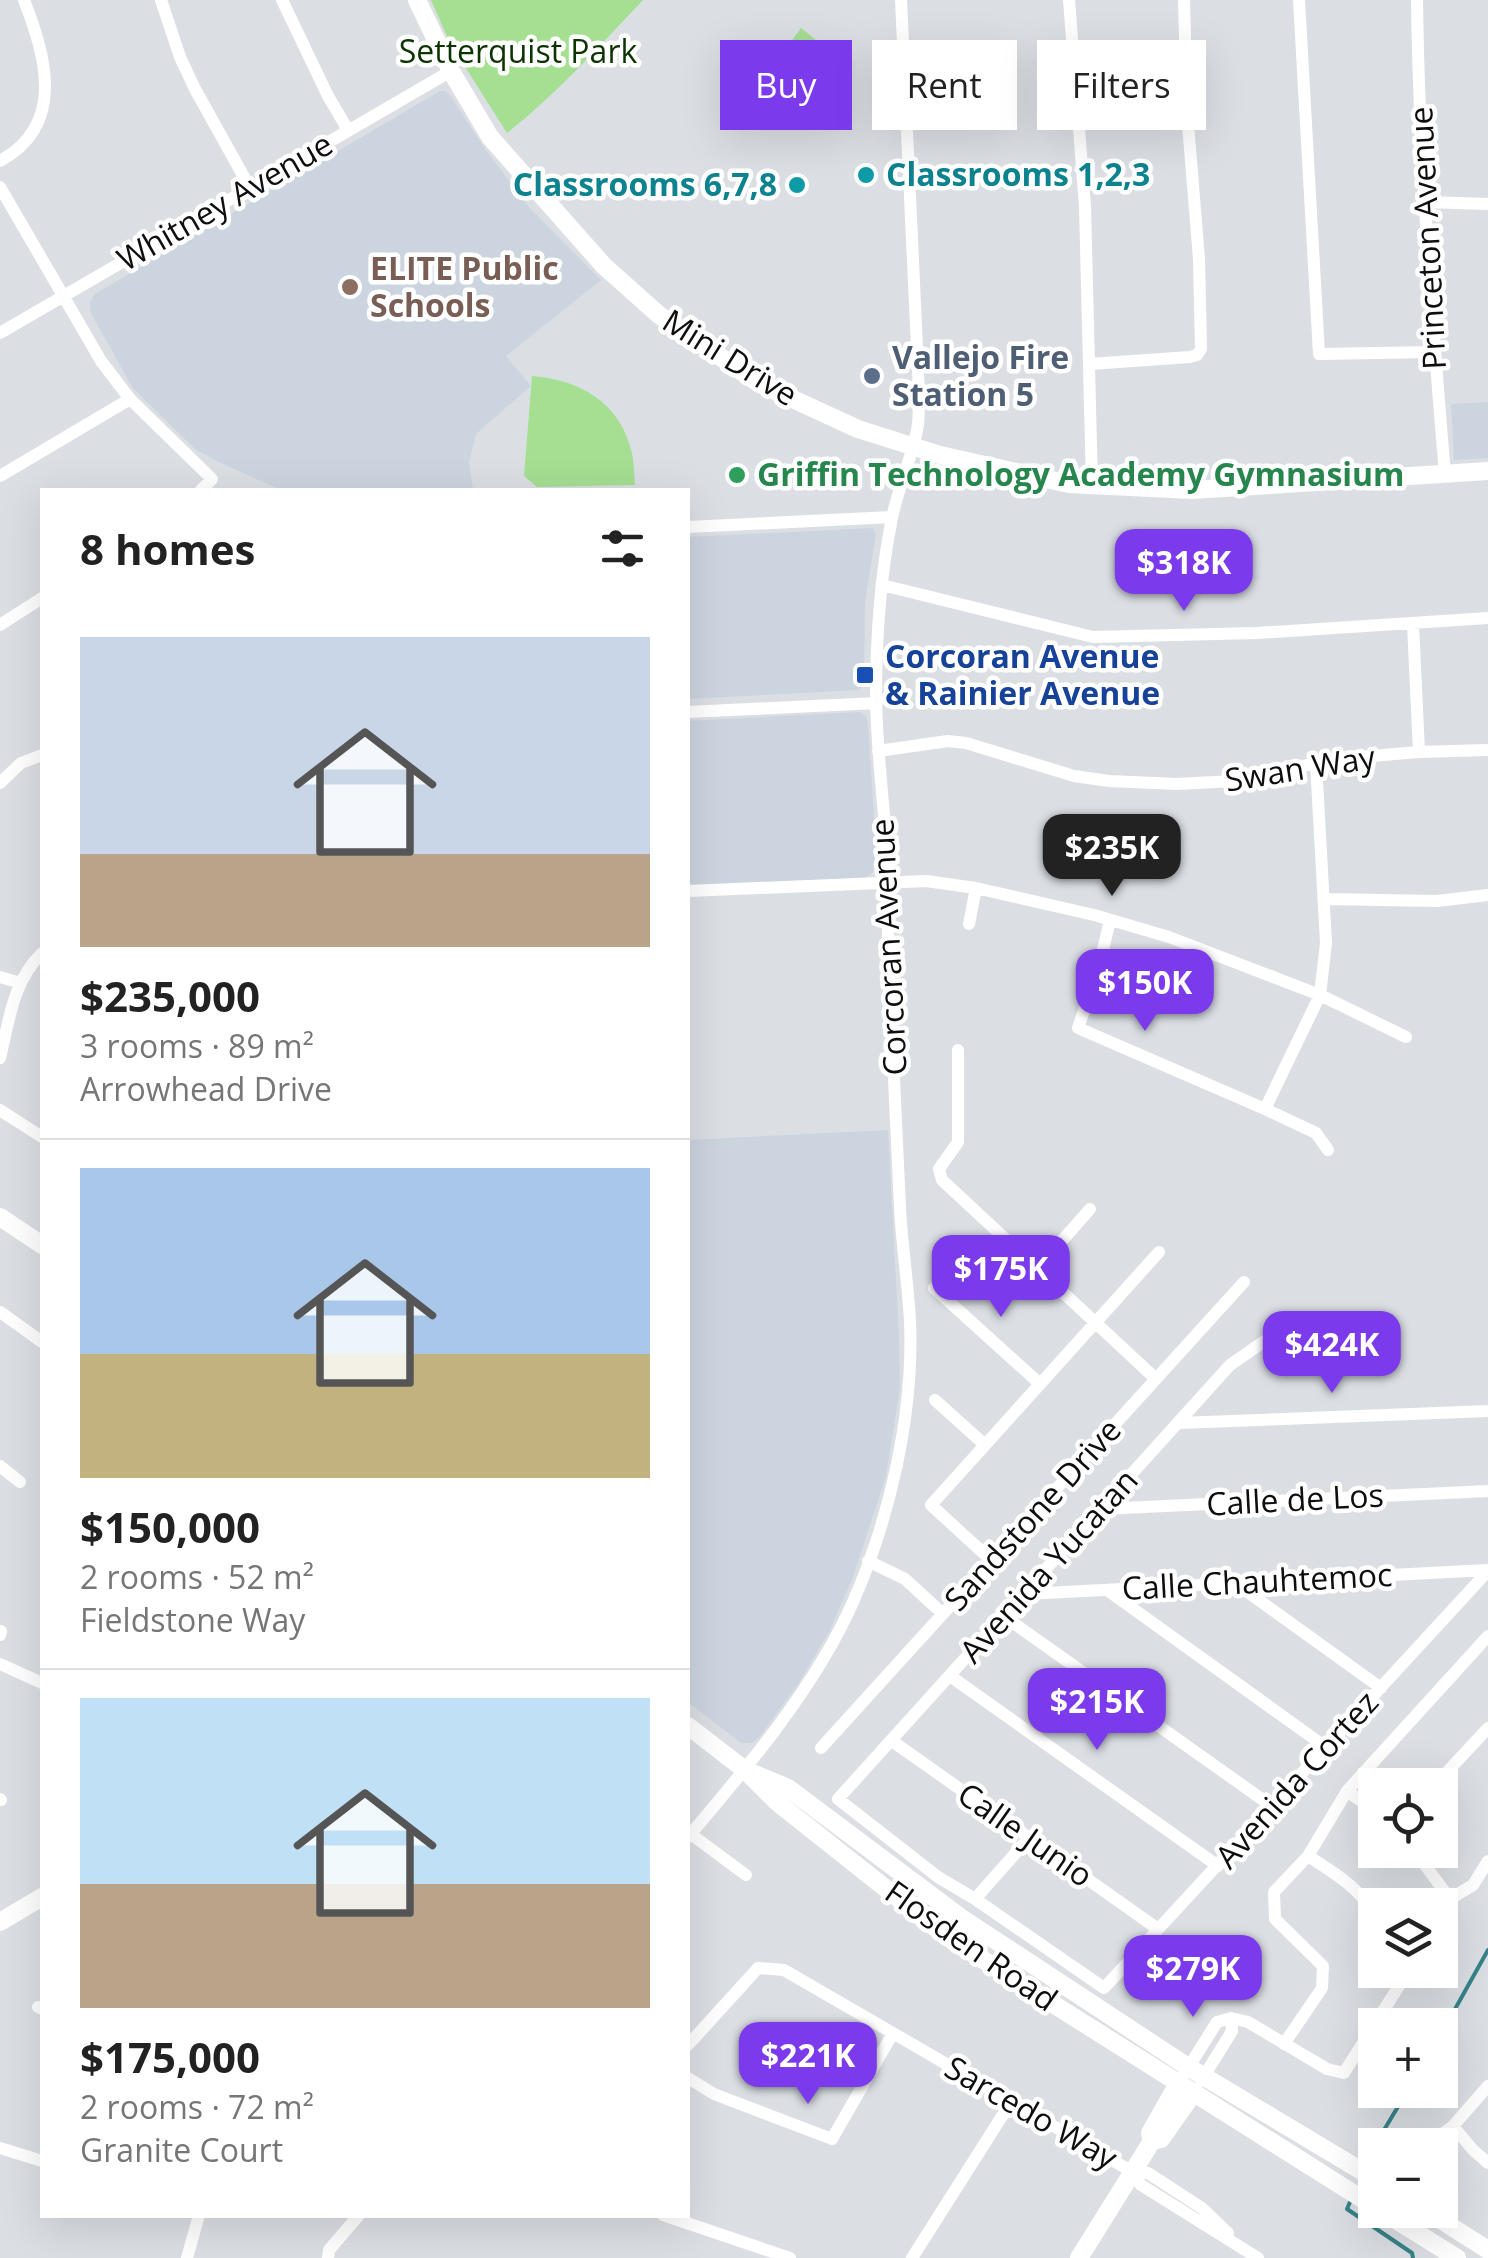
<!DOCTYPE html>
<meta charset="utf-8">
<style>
:root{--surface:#fff;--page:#f2f2f2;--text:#222;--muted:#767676;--line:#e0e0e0;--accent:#7c3aed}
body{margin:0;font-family:"Open Sans",sans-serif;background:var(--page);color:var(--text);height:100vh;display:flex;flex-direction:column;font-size:38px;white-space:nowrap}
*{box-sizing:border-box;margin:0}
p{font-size:32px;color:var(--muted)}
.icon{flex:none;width:55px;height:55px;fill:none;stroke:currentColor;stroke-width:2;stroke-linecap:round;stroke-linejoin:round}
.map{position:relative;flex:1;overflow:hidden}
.side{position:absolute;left:40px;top:488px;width:650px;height:1730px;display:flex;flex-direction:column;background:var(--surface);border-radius:0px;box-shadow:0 10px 40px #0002}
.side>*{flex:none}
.hud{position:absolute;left:720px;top:40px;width:618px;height:90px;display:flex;gap:20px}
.tools{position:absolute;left:1358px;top:1768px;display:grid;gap:20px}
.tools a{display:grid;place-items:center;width:100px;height:100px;border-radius:0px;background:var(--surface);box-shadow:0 10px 40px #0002;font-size:50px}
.price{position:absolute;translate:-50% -85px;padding:0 22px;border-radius:20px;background:var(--accent);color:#fff;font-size:32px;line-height:65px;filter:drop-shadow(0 2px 5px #0008)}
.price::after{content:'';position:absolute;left:50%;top:60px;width:30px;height:22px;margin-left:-15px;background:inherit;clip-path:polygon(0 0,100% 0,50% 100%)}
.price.current{background:#222;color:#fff}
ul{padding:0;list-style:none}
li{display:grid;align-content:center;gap:20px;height:530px;padding:0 40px}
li+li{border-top:2px solid var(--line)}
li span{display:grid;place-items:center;height:310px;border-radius:0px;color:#555}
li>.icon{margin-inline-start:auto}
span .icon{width:180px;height:180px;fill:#fffc;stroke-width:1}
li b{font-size:42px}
h2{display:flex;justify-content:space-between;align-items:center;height:120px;padding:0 40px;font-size:42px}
.pill{padding:0 35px;border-radius:0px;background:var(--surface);box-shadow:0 10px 40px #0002;font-size:35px;line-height:90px}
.pill.current{background:var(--accent);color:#fff}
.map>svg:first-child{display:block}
</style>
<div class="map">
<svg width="1488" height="2258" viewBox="0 0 1488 2258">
<rect width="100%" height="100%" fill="#dbdfe4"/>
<path fill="#ccd4df" d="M440,91h5l4,3 36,55 44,58 72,73 -95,76 25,30 -55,48 -7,28 4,28h-192l-56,-25 -29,-15 -64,-63 -42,-76v-9l5,-8z
M1488,402v56l-34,2 -3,-56z
M873,528l3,6 -11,68 -1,82 -5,6 -171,9v-162z
M859,712l7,4 2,8 9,138 -4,10 -8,6 -177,7v-164z
M888,1130l11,206 1,52 -14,88 -33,101 -23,53 -32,54 -39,54 -7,5h-11l-53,-41v-562z"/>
<path fill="#a4df92" d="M431,0h212c-44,46 -86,94 -136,133l-57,-90z
M801,28l20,16 -23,29 -19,-15z
M532,376c48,4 88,26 100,77 2,10 2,21 3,32l-98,2 -13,-11z"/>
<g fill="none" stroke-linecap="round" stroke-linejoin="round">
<path stroke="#368388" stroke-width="4" d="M1440,2036l48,-86
M1369,2155l39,-65
M1350,2202l-3,7 65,44 1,5"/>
<path stroke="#fff" stroke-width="12" d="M161,0l19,57 15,32 54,97
M282,0l46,96 20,34
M1069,0l16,206 7,279
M1299,0l20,354 115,-2
M1417,0c2,159 15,317 28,475
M0,161c66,-36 46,-104 24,-161
M0,187l101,174 29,38 82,80 -11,11
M1425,202l63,2
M0,333l451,-262
M1090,364l100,-7 7,-2 4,-6 -2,-90 -12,-147 -3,-112
M0,476l130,-77
M688,527l204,-10
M882,585l211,52 164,-4 231,-15
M1413,624l6,128
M0,625l42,-27
M688,712l189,-9
M878,751l70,-10 18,2 108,33 35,5 68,3 57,-3 101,-22 84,-7 69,-2
M0,783l21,-20 21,-8
M688,891l238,-10 50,7 118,27 75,22 151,58 86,42
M1324,899l113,2 51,-6
M1110,920l-11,47 -21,61 187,81 51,24 12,17
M969,924l7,-36
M0,977l21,6
M958,1050v92l-19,27 3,11 214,199
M0,1058c9,-37 13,-77 42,-105
M1265,1109l55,-114 6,-52 -10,-180
M0,1110l42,27
M1037,1269l53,-60
M934,1288l106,96
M0,1312l42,30
M1266,1340l-36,25 -392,434 100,78 37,22 129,89 384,-417
M935,1400l50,45
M1179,1423l309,-12
M0,1466l20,16
M1101,1509l387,-18
M991,1560l-60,-55 228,-253
M868,1561l37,18 38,35
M1235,1583l146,105
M1107,1590l220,158
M1026,1594l462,-24
M1005,1617l268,190
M0,1635l1,-4
M0,1664l42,19
M950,1676l268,190
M892,1741l266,188
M821,1748l423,-466
M1435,1785l53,-57
M1347,1791l28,20
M0,1799l1,1
M688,1832l58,43
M688,1837c59,-69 128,-151 165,-235 37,-84 61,-189 57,-281 -2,-38 -8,-75 -10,-113 -4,-91 -9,-183 -12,-274 0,-17 1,-35 1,-53 -3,-61 -12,-121 -13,-182 0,-60 4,-122 16,-181 6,-30 19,-58 25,-88 3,-12 1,-25 2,-38l-18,-392
M1414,1850l36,49
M1308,1856c25,16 52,32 67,59
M975,1899l54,-61
M1440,1913l10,-14 23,-14 15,-24
M38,2007l4,2
M1284,2044l38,-56 1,-22 -48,-47 -1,-27 34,-36 39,-65 141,-155
M688,2045l70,-77 26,2 347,201 10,14 117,73
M1185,2073l32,-51 14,-4 17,4 79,47 17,4 65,-103
M688,2078l26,16 118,45 61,-106
M1201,2081l31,-50 -1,-13
M1453,2126l20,24 15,13
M1428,2144l25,-18 35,-40
M1401,2145c8,-8 18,-6 27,-1
M0,2148l42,13
M1131,2171l17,2 54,35 26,25
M663,2215l127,43
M187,2258l12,-43
M328,2258l1,-8 30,-35
M912,2258l99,-156"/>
<path stroke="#fff" stroke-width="18" d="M417,0l34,71 39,66 114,129 55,49 101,69 98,45 82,26 129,29 123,6 296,-19
M0,1217l42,28
M688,1726l57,44 33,33 169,134 428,270
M755,1774l33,14 172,129 228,150 187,112
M0,1922l42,-25
M1152,2141l9,-2 33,-47
M1380,2210l77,48
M1425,2210l63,40
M1079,2258l73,-117 -2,-8 29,-51"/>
</g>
<g fill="#0f9aa8" stroke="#fff" stroke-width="4">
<circle cx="866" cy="175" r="10"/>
<circle cx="797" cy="185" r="10"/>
</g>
<circle fill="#8d6e63" stroke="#fff" stroke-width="4" cx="350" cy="287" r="10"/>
<circle fill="#5c6f8a" stroke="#fff" stroke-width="4" cx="872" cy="376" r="10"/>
<circle fill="#2e9e5b" stroke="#fff" stroke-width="4" cx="737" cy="475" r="10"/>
<rect fill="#1a4fb4" stroke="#fff" stroke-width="4" x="855" y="665" width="20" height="20" rx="5"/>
<g text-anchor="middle" stroke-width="9" stroke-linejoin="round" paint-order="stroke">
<g font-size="32" fill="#0c3400" stroke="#fff">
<text x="518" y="63">Setterquist Park</text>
</g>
<g font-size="32" font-weight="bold" fill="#0d838f" stroke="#fff" text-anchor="start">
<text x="886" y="186">Classrooms 1,2,3</text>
<text x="777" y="196" text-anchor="end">Classrooms 6,7,8</text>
</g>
<g font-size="32" fill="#0d0e10" stroke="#fff">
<text transform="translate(225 202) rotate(-30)" y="11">Whitney Avenue</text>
<text transform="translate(1428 238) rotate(-93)" y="11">Princeton Avenue</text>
<text transform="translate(730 358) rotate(32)" y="11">Mini Drive</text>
<text transform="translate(1300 769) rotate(-9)" y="11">Swan Way</text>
<text transform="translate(889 947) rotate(-93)" y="11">Corcoran Avenue</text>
<text transform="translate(1295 1500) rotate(-3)" y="11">Calle de Los</text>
<text transform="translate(1033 1515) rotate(-48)" y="11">Sandstone Drive</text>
<text transform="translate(1049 1566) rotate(-48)" y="11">Avenida Yucatan</text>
<text transform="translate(1257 1582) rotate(-3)" y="11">Calle Chauhtemoc</text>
<text transform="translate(1297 1780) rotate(-48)" y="11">Avenida Cortez</text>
<text transform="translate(1025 1835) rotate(35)" y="11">Calle Junio</text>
<text transform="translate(971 1946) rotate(35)" y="11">Flosden Road</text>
<text transform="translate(1031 2113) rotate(30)" y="11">Sarcedo Way</text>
</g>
<g font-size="32" font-weight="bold" fill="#785e54" stroke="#fff" text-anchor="start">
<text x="370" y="280">ELITE Public<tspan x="370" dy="37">Schools</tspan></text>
</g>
<g font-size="32" font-weight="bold" fill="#4e5e75" stroke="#fff" text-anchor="start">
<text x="892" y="369">Vallejo Fire<tspan x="892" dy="37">Station 5</tspan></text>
</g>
<g font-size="32" font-weight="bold" fill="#27864d" stroke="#fff" text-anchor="start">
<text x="757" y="486">Griffin Technology Academy Gymnasium</text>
</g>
<g font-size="32" font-weight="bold" fill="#164399" stroke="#fff" text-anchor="start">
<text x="885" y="668">Corcoran Avenue<tspan x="885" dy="37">&amp; Rainier Avenue</tspan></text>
</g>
</g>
</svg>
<div class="tools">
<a><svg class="icon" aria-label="locate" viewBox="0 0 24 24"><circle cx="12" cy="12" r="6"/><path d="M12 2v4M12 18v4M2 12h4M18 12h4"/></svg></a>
<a><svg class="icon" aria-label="layers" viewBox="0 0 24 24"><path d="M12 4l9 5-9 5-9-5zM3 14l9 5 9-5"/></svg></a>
<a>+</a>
<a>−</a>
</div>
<b class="price" style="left:1184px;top:614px">$318K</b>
<b class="price current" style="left:1112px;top:899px">$235K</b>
<b class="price" style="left:1145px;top:1034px">$150K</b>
<b class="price" style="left:1001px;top:1320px">$175K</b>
<b class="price" style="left:1332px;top:1396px">$424K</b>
<b class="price" style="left:1097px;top:1753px">$215K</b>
<b class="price" style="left:1193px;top:2020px">$279K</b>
<b class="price" style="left:808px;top:2107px">$221K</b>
<div class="hud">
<a class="pill current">Buy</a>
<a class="pill">Rent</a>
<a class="pill">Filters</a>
</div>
<section class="side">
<h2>8 homes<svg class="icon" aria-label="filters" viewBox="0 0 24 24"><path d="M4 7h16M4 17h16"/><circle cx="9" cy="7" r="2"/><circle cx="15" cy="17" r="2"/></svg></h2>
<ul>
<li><span style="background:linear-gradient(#c9d6e8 70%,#b9a48a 0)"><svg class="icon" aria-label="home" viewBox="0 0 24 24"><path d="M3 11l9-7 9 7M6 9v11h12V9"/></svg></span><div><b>$235,000</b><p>3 rooms · 89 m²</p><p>Arrowhead Drive</p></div></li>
<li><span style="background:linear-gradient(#a9c7e8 60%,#c2b280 0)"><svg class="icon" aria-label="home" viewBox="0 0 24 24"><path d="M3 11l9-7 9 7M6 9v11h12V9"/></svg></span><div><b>$150,000</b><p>2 rooms · 52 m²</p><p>Fieldstone Way</p></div></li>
<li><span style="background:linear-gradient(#bfe0f5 60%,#b9a48a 0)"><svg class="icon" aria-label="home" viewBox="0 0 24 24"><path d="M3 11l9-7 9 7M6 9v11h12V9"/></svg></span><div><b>$175,000</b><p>2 rooms · 72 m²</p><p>Granite Court</p></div></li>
</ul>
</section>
</div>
